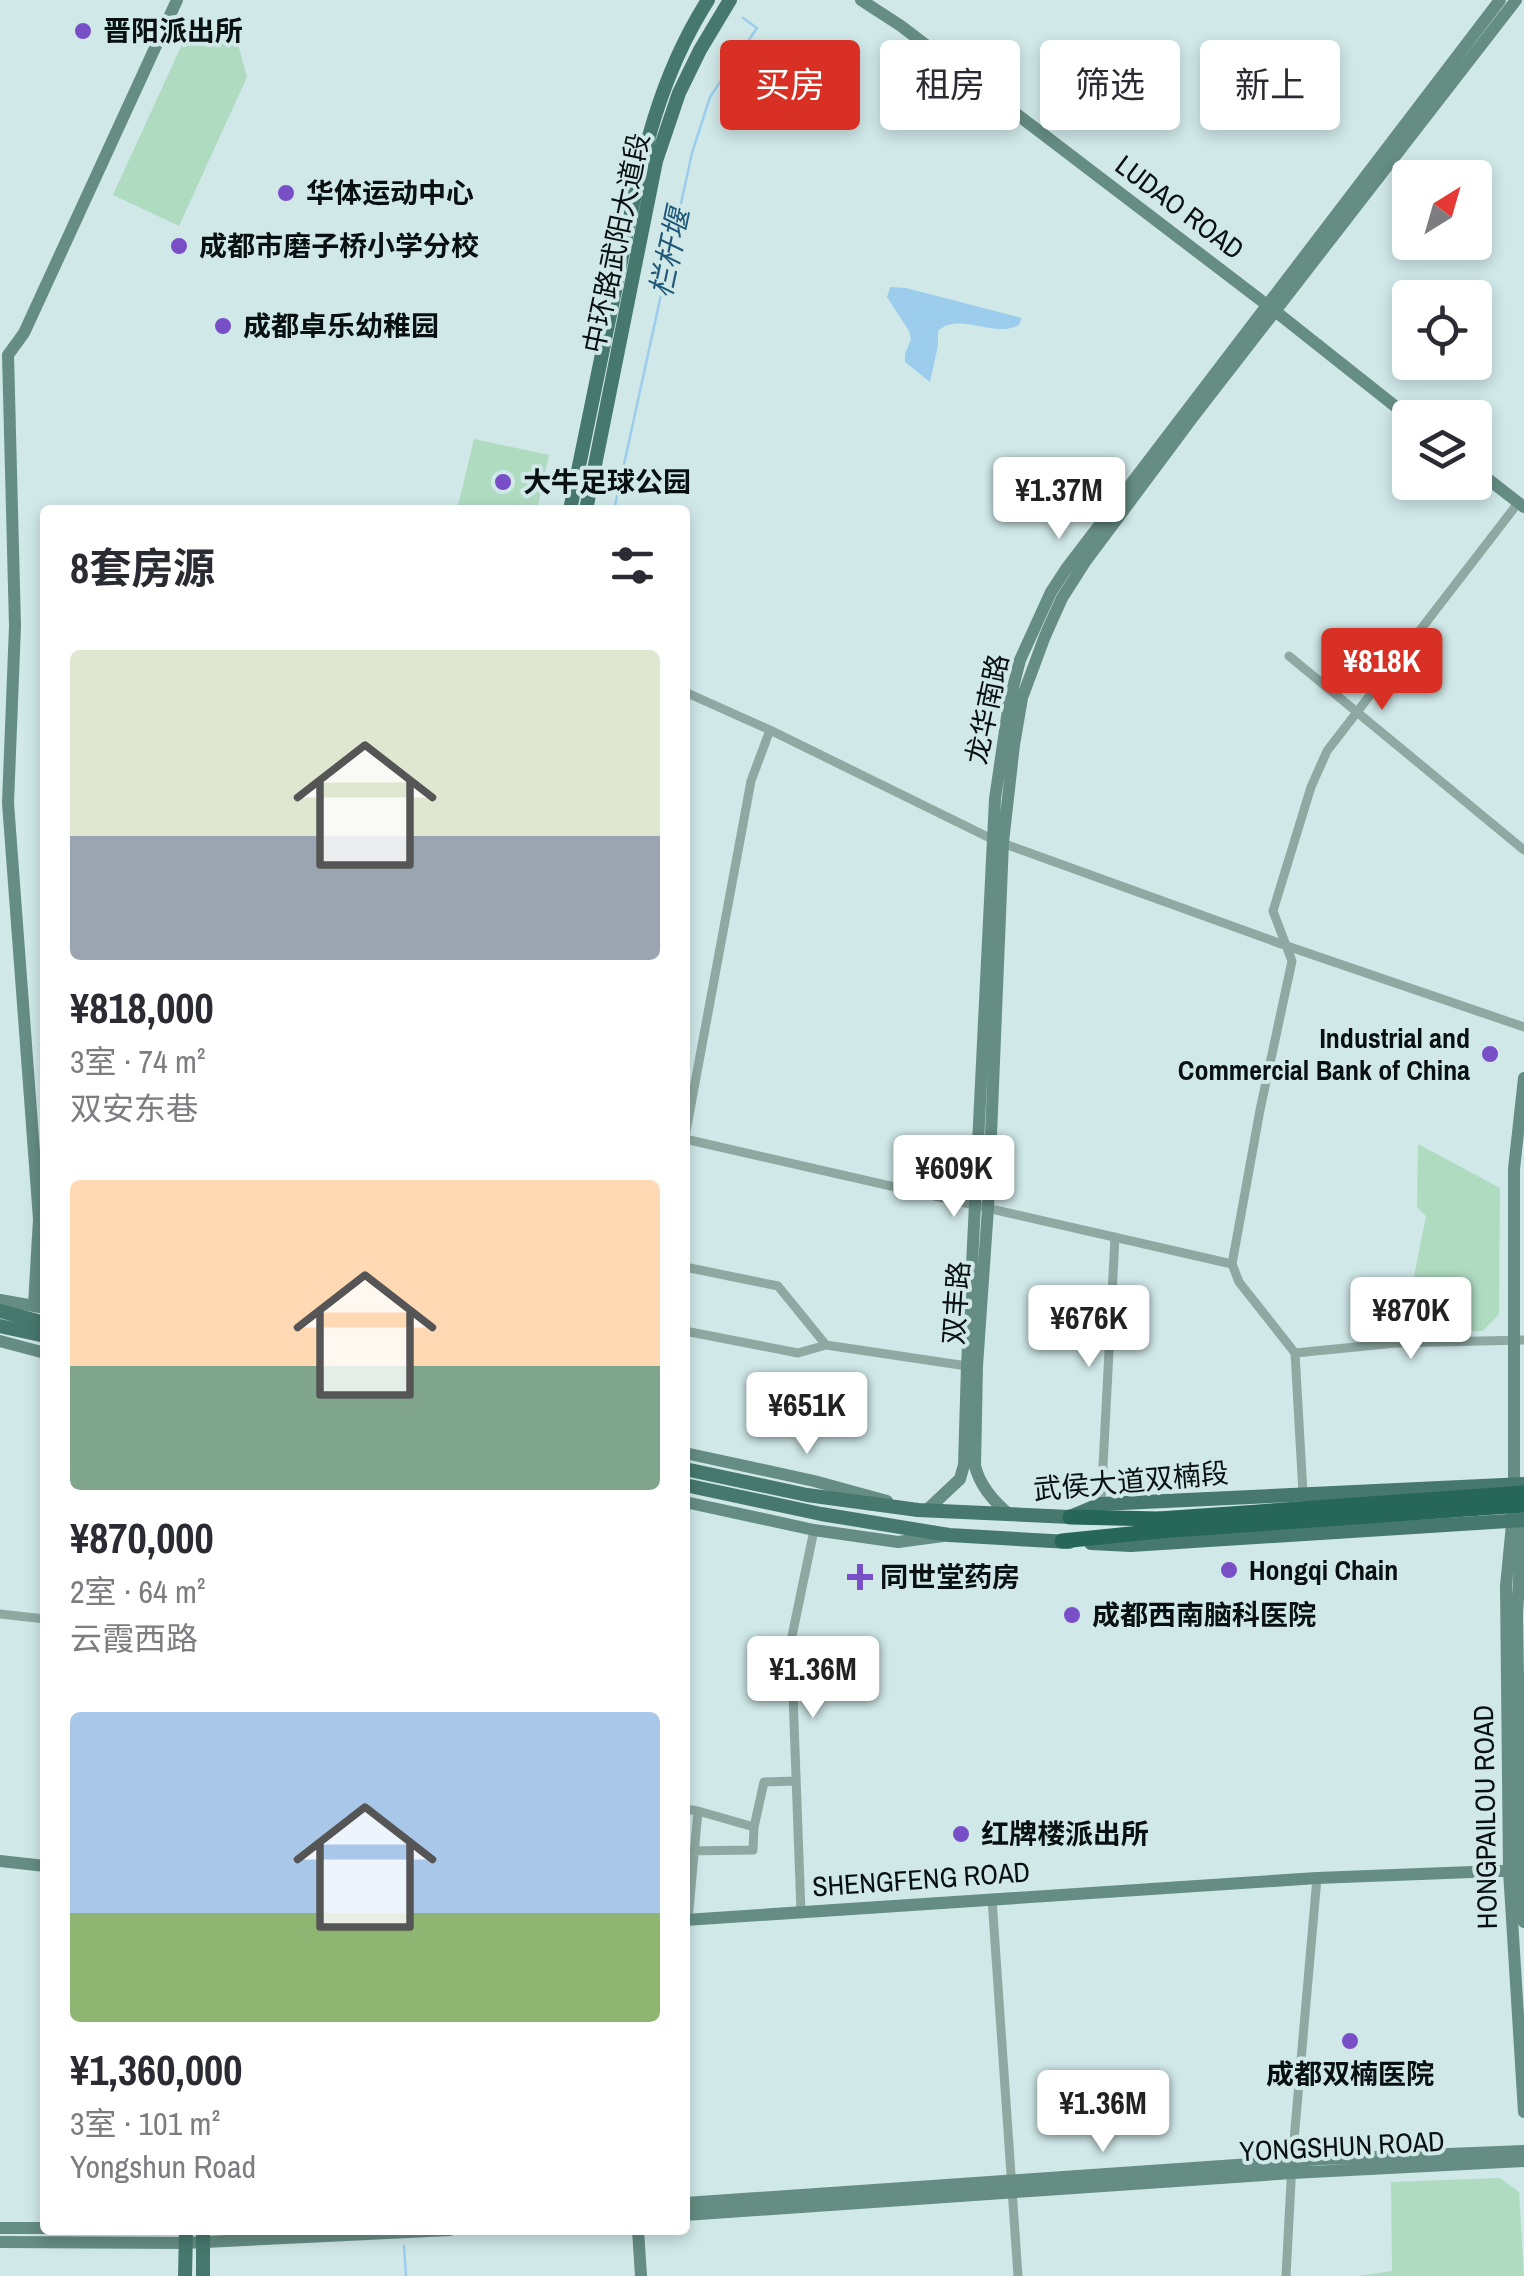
<!DOCTYPE html>
<html lang="zh">
<meta charset="utf-8">
<style>
:root{--surface:#fff;--page:#f2f2f3;--text:#2b2b33;--muted:#7c7c81;--accent:#d93025}
body{margin:0;font-family:"Archivo Narrow","Noto Sans SC",sans-serif;background:var(--page);color:var(--text);height:100vh;display:flex;flex-direction:column;font-size:38px;white-space:nowrap}
*{box-sizing:border-box;margin:0}
p{font-size:32px;color:var(--muted)}
.icon{flex:none;width:55px;height:55px;fill:none;stroke:currentColor;stroke-width:2;stroke-linecap:round;stroke-linejoin:round}
.map{position:relative;flex:1;overflow:hidden}
.panel{position:absolute;left:40px;top:505px;width:650px;height:1730px;display:flex;flex-direction:column;background:var(--surface);border-radius:10px;box-shadow:0 5px 15px #0003}
.panel>*{flex:none}
.hud{position:absolute;left:720px;top:40px;width:652px;height:90px;display:flex;gap:20px}
.needle{width:65px;rotate:37deg}
.fabs{position:absolute;left:1392px;top:160px;display:grid;gap:20px}
.fabs a{display:grid;place-items:center;width:100px;height:100px;border-radius:10px;background:var(--surface);box-shadow:0 5px 15px #0003;font-size:50px}
.price{position:absolute;translate:-50% -85px;padding:0 22px;border-radius:10px;background:#fff;color:#222;font-size:32px;line-height:65px;filter:drop-shadow(0 2px 5px #0008)}
.price::after{content:'';position:absolute;left:50%;top:60px;width:30px;height:22px;margin-left:-15px;background:inherit;clip-path:polygon(0 0,100% 0,50% 100%)}
.price.selected{background:var(--accent);color:#fff}
ul{padding:0;list-style:none}
li{display:grid;align-content:center;gap:20px;height:530px;padding:0 30px}
li span{display:grid;place-items:center;height:310px;border-radius:10px;color:#555}
li>.icon{margin-inline-start:auto}
span .icon{width:180px;height:180px;fill:#fffc;stroke-width:1}
li b{font-size:42px}
h2{display:flex;justify-content:space-between;align-items:center;height:120px;padding:0 30px;font-size:42px}
.tag{padding:0 35px;border-radius:10px;background:var(--surface);box-shadow:0 5px 15px #0003;font-size:35px;line-height:90px}
.tag.selected{background:var(--accent);color:#fff}
.map>svg:first-child{display:block}
</style>
<div class="map">
<svg width="1524" height="2276" viewBox="0 0 1524 2276">
<rect width="100%" height="100%" fill="#d0e8e8"/>
<path fill="#afdbc1" d="M194,18l42,19 11,40 -68,149 -66,-31z
M474,439l75,16 -12,55h-80z
M1418,1144l82,44 -1,126 -16,17h-80l23,-115 -9,-9z
M1500,2178l19,14 5,84h-166l34,-5 -1,-89z"/>
<path fill="#9ccded" d="M890,287l16,1 116,30 -3,7c-26,14 -59,-14 -81,6v15l-8,36 -25,-20v-8l6,-15 -2,-8 -22,-34z"/>
<g fill="none" stroke-linecap="round" stroke-linejoin="round">
<path stroke="#9ccded" stroke-width="2.5" d="M614,510l78,-357 18,-56 47,-69 -14,-10
M404,2246l2,30"/>
<path stroke="#8fa9a2" stroke-width="9" d="M1289,656l235,194
M685,692l85,38 224,110 293,106 237,81
M685,1137l66,-356 19,-51
M685,1139l547,125
M685,1267l93,19 48,59 141,21
M685,1331l113,22 28,-8
M1295,1353l101,-10 128,-3
M1303,1493l-8,-140 -56,-71 -7,-18 28,-154 32,-149 -19,-50 38,-124 16,-36 191,-248
M1101,1504l14,-267
M0,1614l45,5
M685,1809l13,2 -10,109
M754,1827l10,-45 32,-1
M685,1851l68,-1 1,-23 -56,-16
M992,1899l26,377
M801,1912l-10,-271 23,-111
M1286,2276l6,-113 25,-285"/>
<path stroke="#658d83" stroke-width="12" d="M861,0l40,26 374,285 135,107
M8,355l7,271 -7,177 31,416 -5,86
M8,355l16,-22 153,-333
M1475,469l49,38
M0,1300l45,8
M0,1341l45,12
M685,1453l129,28 73,20
M1514,1494v-325l10,-91
M685,1502l129,28 84,12 45,-6
M928,1509l32,-30 4,-14 3,-99 28,-567 14,-96 11,-43 31,-68 15,-23 434,-569
M1523,1510l-6,104 4,257 3,51
M1513,1514l-7,72 3,285 15,241
M1010,1515c-16,-13 -30,-29 -35,-49l2,-100 11,-158 15,-366 11,-97 8,-47 23,-62 17,-38 23,-36 108,-145 323,-417
M0,1861l45,5
M685,1920l632,-42 207,-8
M685,2203l638,-44 201,-8
M685,2215l607,-42 232,-12
M0,2228h45
M638,2230l3,46
M0,2242l185,1 265,-13"/>
<path stroke="#46786d" stroke-width="14" d="M570,510c16,-78 32,-156 48,-234 21,-100 34,-188 90,-276
M586,510l70,-349 23,-68 21,-43 30,-50
M0,1311l45,12
M0,1326l45,10
M685,1469l122,26 111,15 152,7 31,-13 423,-20
M685,1485l136,29 128,21 120,7
M1091,1543l40,2 393,-25
M185,2276l1,-46
M203,2276v-46"/>
<path stroke="#27675a" stroke-width="15" d="M1070,1517l89,2
M1062,1541l97,-10"/>
<path stroke="#27675a" stroke-width="15" d="M1159,1519l365,-26
M1159,1531l365,-26"/>
</g>
<g fill="#794fc8" stroke="#d0e8e8" stroke-width="4">
<circle cx="83" cy="31" r="10"/>
<circle cx="286" cy="193" r="10"/>
<circle cx="179" cy="246" r="10"/>
<circle cx="223" cy="326" r="10"/>
<circle cx="503" cy="482" r="10"/>
<circle cx="1490" cy="1054" r="10"/>
<circle cx="1229" cy="1570" r="10"/>
<path d="M855 1562h10v10h10v10h-10v10h-10v-10h-10v-10h10z"/>
<circle cx="1072" cy="1615" r="10"/>
<circle cx="961" cy="1834" r="10"/>
<circle cx="1350" cy="2041" r="10"/>
</g>
<g text-anchor="middle" stroke-width="8" stroke-linejoin="round" paint-order="stroke">
<g font-size="28" font-weight="bold" fill="#081011" stroke="#d0e8e8" text-anchor="start">
<text x="103" y="41">晋阳派出所</text>
<text x="306" y="203">华体运动中心</text>
<text x="199" y="256">成都市磨子桥小学分校</text>
<text x="243" y="336">成都卓乐幼稚园</text>
<text x="523" y="492">大牛足球公园</text>
<text x="1470" y="1048" text-anchor="end">Industrial and<tspan x="1470" dy="32">Commercial Bank of China</tspan></text>
<text x="1249" y="1580">Hongqi Chain</text>
<text x="880" y="1587">同世堂药房</text>
<text x="1092" y="1625">成都西南脑科医院</text>
<text x="981" y="1844">红牌楼派出所</text>
<text x="1350" y="2084" text-anchor="middle">成都双楠医院</text>
</g>
<g font-size="28" fill="#081011" stroke="#d0e8e8">
<text transform="translate(1180 207) rotate(37)" y="10">LUDAO ROAD</text>
<text transform="translate(616 243) rotate(-78)" y="10">中环路武阳大道段</text>
<text transform="translate(987 709) rotate(-78)" y="10">龙华南路</text>
<text transform="translate(956 1303) rotate(-86)" y="10">双丰路</text>
<text transform="translate(1131 1481) rotate(-5)" y="10">武侯大道双楠段</text>
<text transform="translate(1485 1817) rotate(-91)" y="10">HONGPAILOU ROAD</text>
<text transform="translate(921 1879) rotate(-4)" y="10">SHENGFENG ROAD</text>
<text transform="translate(1342 2146) rotate(-3)" y="10">YONGSHUN ROAD</text>
</g>
<g font-size="30" font-style="italic" fill="#205979" stroke="#d0e8e8">
<text transform="translate(670 253) rotate(-78)" y="10">栏杆堰</text>
</g>
</g>
</svg>
<div class="fabs">
<a><svg class="needle" viewBox="-14 -14 28 28"><path d="M0-13l5 13h-10z" fill="#e53935"/><path d="M0 13l5-13h-10z" fill="#7c7c81"/></svg></a>
<a><svg class="icon" aria-label="locate" viewBox="0 0 24 24"><circle cx="12" cy="12" r="6"/><path d="M12 2v4M12 18v4M2 12h4M18 12h4"/></svg></a>
<a><svg class="icon" aria-label="layers" viewBox="0 0 24 24"><path d="M12 4l9 5-9 5-9-5zM3 14l9 5 9-5"/></svg></a>
</div>
<b class="price" style="left:1059px;top:542px">¥1.37M</b>
<b class="price selected" style="left:1382px;top:713px">¥818K</b>
<b class="price" style="left:954px;top:1220px">¥609K</b>
<b class="price" style="left:1411px;top:1362px">¥870K</b>
<b class="price" style="left:1089px;top:1370px">¥676K</b>
<b class="price" style="left:807px;top:1457px">¥651K</b>
<b class="price" style="left:813px;top:1721px">¥1.36M</b>
<b class="price" style="left:1103px;top:2155px">¥1.36M</b>
<div class="hud">
<a class="tag selected">买房</a>
<a class="tag">租房</a>
<a class="tag">筛选</a>
<a class="tag">新上</a>
</div>
<section class="panel">
<h2>8套房源<svg class="icon" aria-label="filters" viewBox="0 0 24 24"><path d="M4 7h16M4 17h16"/><circle cx="9" cy="7" r="2"/><circle cx="15" cy="17" r="2"/></svg></h2>
<ul>
<li><span style="background:linear-gradient(#dfe7d0 60%,#9aa5b1 0)"><svg class="icon" aria-label="home" viewBox="0 0 24 24"><path d="M3 11l9-7 9 7M6 9v11h12V9"/></svg></span><div><b>¥818,000</b><p>3室 · 74 m²</p><p>双安东巷</p></div></li>
<li><span style="background:linear-gradient(#ffd9b3 60%,#7fa58c 0)"><svg class="icon" aria-label="home" viewBox="0 0 24 24"><path d="M3 11l9-7 9 7M6 9v11h12V9"/></svg></span><div><b>¥870,000</b><p>2室 · 64 m²</p><p>云霞西路</p></div></li>
<li><span style="background:linear-gradient(#a9c7e8 65%,#8fb573 0)"><svg class="icon" aria-label="home" viewBox="0 0 24 24"><path d="M3 11l9-7 9 7M6 9v11h12V9"/></svg></span><div><b>¥1,360,000</b><p>3室 · 101 m²</p><p>Yongshun Road</p></div></li>
</ul>
</section>
</div>
